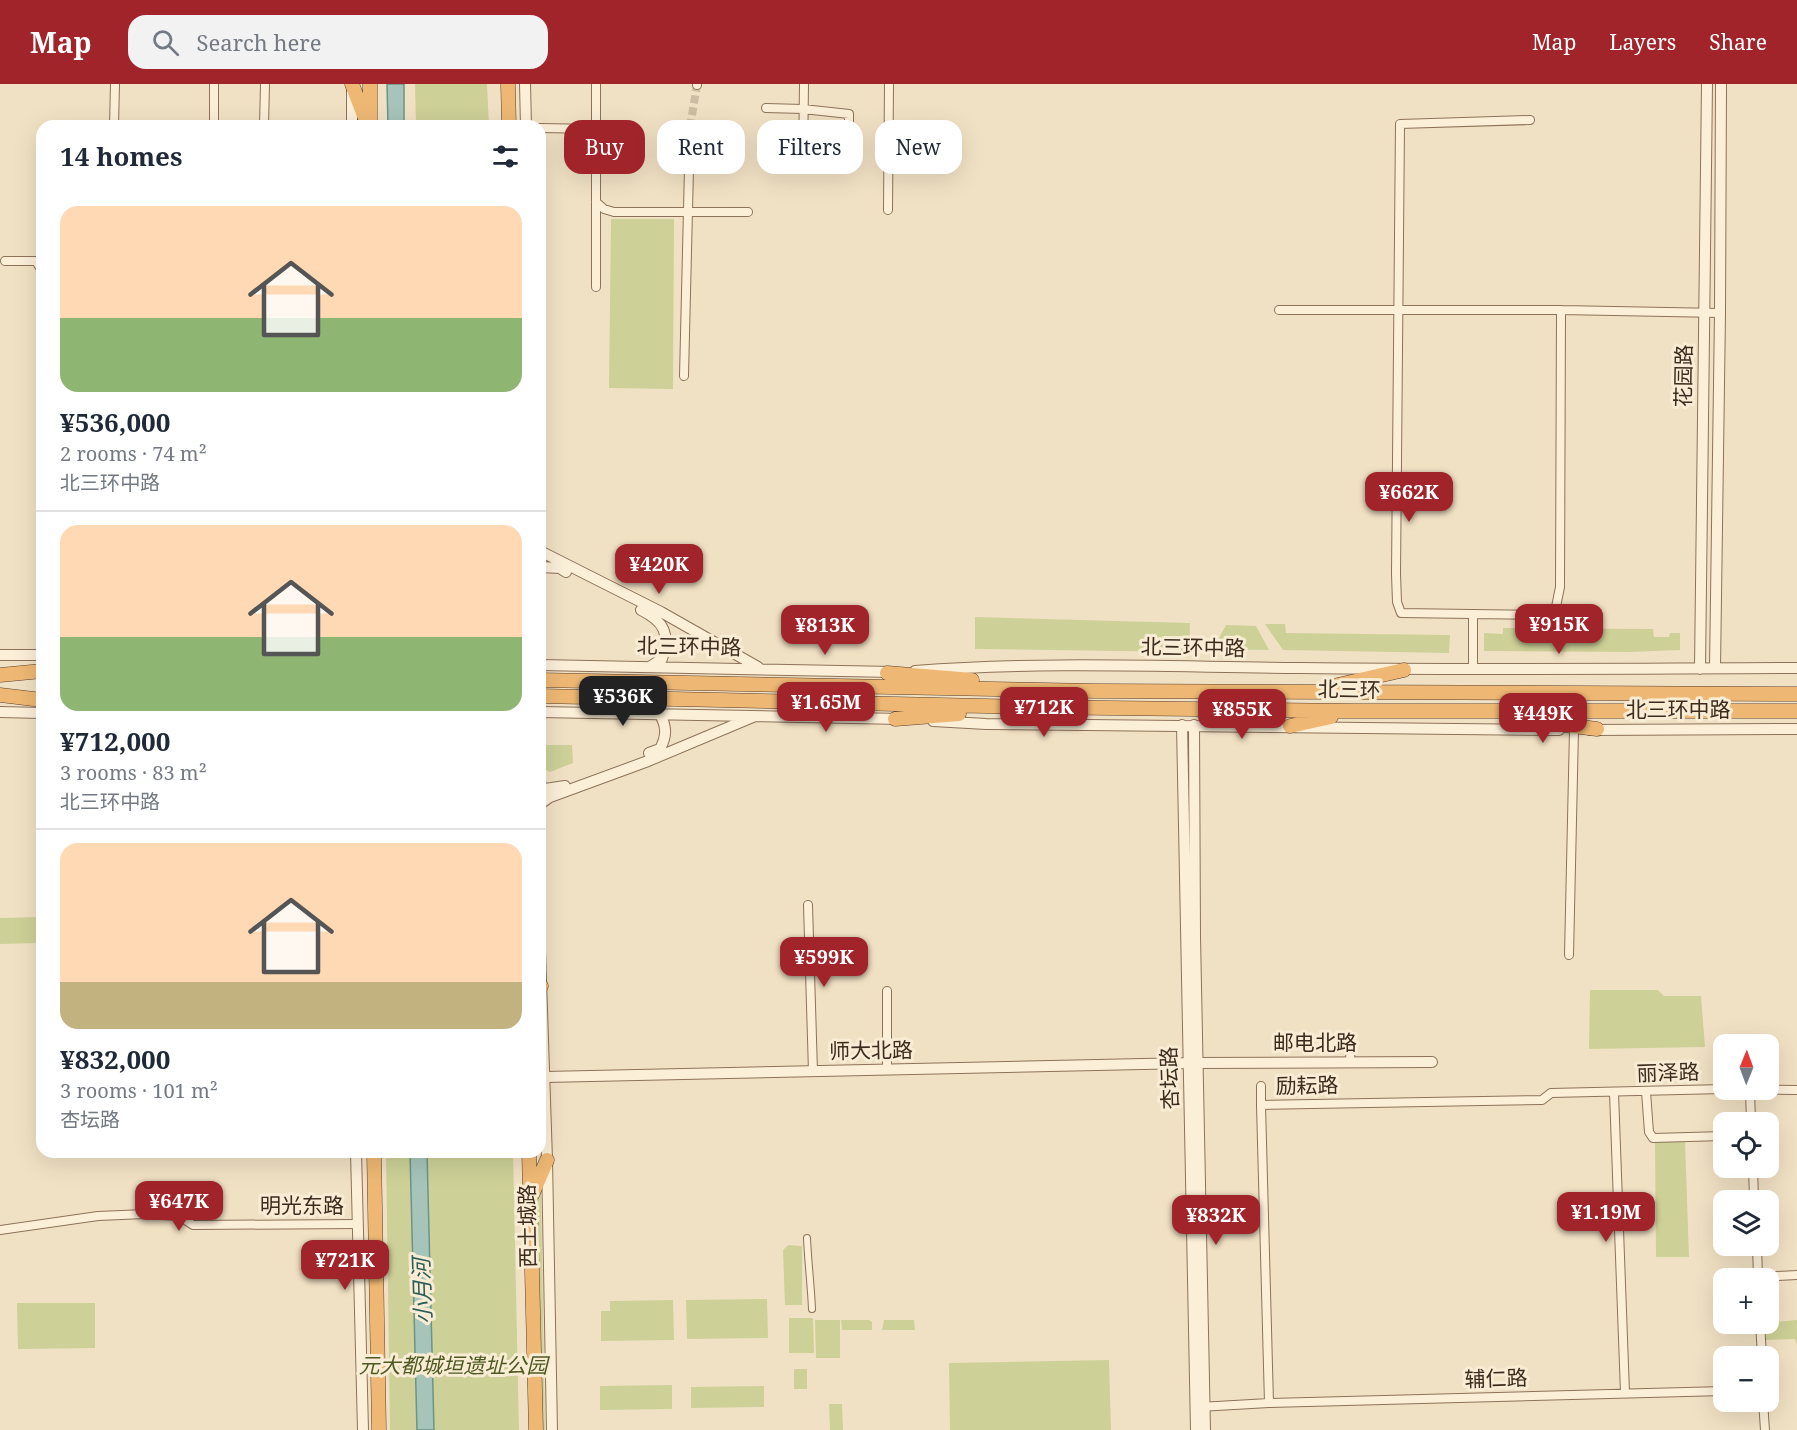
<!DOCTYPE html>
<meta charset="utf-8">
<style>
:root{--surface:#fff;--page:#f2f2f3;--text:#1f2937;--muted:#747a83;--line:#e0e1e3;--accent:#a1242b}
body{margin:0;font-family:"Noto Serif","Noto Sans SC",serif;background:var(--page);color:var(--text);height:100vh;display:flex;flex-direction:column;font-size:22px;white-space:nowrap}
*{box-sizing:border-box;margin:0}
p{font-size:20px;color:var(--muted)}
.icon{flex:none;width:33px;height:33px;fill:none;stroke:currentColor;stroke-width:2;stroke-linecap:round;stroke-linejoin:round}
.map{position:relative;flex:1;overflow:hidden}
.details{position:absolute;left:36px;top:36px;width:510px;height:1038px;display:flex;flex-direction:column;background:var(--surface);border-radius:18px;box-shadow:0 6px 24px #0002}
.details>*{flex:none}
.hud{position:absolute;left:564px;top:36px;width:570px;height:54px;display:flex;gap:12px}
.needle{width:39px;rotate:1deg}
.tools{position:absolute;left:1713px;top:950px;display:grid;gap:12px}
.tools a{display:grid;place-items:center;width:66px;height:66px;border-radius:12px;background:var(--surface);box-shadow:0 6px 24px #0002;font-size:30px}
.price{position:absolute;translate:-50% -51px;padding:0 14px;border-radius:12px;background:var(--accent);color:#fff;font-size:20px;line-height:39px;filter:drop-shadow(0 2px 3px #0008)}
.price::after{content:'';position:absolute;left:50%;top:36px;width:18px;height:14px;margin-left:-9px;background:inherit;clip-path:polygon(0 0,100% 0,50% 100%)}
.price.active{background:#222;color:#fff}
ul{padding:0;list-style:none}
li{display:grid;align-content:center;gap:12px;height:318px;padding:0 24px}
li+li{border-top:2px solid var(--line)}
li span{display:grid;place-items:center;height:186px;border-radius:18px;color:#555}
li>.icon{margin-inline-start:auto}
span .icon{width:108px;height:108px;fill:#fffc;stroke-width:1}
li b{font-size:26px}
h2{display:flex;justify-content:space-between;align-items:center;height:72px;padding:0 24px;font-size:26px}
.pill{padding:0 21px;border-radius:18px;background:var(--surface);box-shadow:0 6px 24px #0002;font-size:21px;line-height:54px}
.pill.active{background:var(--accent);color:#fff}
header{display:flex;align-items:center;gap:36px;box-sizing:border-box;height:84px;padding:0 30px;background:var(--accent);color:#fff}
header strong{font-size:28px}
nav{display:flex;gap:33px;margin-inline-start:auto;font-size:21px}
.search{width:420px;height:54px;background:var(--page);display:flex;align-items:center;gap:15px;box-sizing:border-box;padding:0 21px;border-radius:18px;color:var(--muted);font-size:22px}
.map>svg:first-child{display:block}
</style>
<header>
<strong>Map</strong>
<div class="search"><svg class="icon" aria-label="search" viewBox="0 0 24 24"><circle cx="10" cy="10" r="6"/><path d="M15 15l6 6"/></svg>Search here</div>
<nav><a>Map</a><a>Layers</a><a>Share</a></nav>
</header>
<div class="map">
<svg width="1797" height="1346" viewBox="0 0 1797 1346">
<rect width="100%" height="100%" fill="#f1e1c4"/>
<path fill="#cdd197" d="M415,0h72l2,42h-73z
M611,135h63l-1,170 -64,-1z
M975,533l215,6 -1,29 -214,-3z
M1265,540h20l1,9 164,2 -1,18 -166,-3z
M1226,541l30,1 13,24 -56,-1z
M1503,544l150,1 1,8h15l1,-4h10v17l-50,2 -146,-1v-18l19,1z
M541,661h31l1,18 -23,9 -9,-4z
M38,833l1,26 -39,1v-26z
M1590,906h68l6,6h37l4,51 -116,2z
M1655,1057h30l4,116h-33z
M386,1068h127l6,278h-129z
M540,1099l1,13 4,234h-3l-5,-240z
M788,1161l14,1v59h-17l-2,-55z
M767,1215l1,39 -81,1 -1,-39z
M673,1216l1,40 -73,1v-30h9v-10z
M17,1219h78v45l-77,1z
M813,1234l1,35h-25v-35z
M815,1236h25v38h-24z
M841,1236h28l3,2v8h-30z
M884,1236h30l1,10h-33z
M1797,1236v25l-2,-6 -29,1 -2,-17z
M1109,1276l2,70h-161l-1,-67z
M794,1285h13v20h-13z
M672,1301v24l-72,1v-24z
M764,1302v21l-73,1v-21z
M829,1320h13l1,26h-13z"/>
<path fill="#a6c4ba" stroke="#6c9488" stroke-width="1.5" d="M387,0h17v42h-16z
M410,1068h17l7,278h-17z"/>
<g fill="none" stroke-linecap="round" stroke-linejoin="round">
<path stroke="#cdbda3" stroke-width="8" stroke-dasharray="8 4" stroke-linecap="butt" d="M690,43l7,-42"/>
<defs>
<path id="pedestrian" d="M807,1154c1,24 4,47 5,71"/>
<path id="minor" d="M214,0v42
M697,1v-1
M766,24l37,1 46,5v51l-46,-2 1,-79
M1530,36l-130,4 -4,450 1,28 4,11 150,2 4,-3 5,-25 1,-277
M114,42l1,-42
M264,42l1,-42
M540,44l56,1
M596,118l8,7 10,3h134
M888,126l1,-126
M5,177h31l6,10v76
M596,203v-203
M1279,226h282l159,3
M684,292l6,-249
M1473,585v-54
M808,821l5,167
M1569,871l5,-225
M1350,978l1,-26
M887,986v-79
M1261,1002v19
M1746,1005l51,1
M1750,1006l1,32
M1646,1008l3,40 4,6 71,-2
M1614,1009l11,300
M1753,1083l1,33
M0,1146l98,-14 47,-2 34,2 14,9 164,-1
M1757,1161l1,33
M1758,1193l39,-2
M1760,1239l2,33
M1763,1317l2,29
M1269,1319l-8,-298 281,-5 9,-7 173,-4
M1199,1323l70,-4 455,-12"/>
<path id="tertiary" d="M525,0l1,42
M352,6v36
M540,467l121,61 97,55
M540,483l20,1 6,4
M641,526c24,12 29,24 21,49l-11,7
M0,571h42
M540,581l354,7
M1715,584l5,-355 1,-229
M1700,585l7,-585
M915,587c128,-10 257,-4 384,-3 166,2 332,1 498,0
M0,628l42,1
M540,628l363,7
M933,637l53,3 573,6
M1182,641l14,705
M1194,641l1,212 10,493
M1590,646l207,-1
M649,669l11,-4c7,-13 7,-23 -1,-36
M540,701l5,4 20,-3
M540,720l10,-7 98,-36 105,-44
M540,866l7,210 5,270
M545,993l644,-14 243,-1
M356,1068l7,278"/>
<path id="trunk" d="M352,0l16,42
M370,0v37
M508,0l1,42
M887,589l85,7
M0,591l42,-4
M540,596l556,11 701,3
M1329,603l75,-17
M0,611l42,5
M540,612l489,11 328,4h440
M895,635l64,-5
M1516,635l81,10
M1290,642l41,-9
M540,904l1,-2
M374,1068l5,278
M529,1068l7,278
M532,1111l15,-35"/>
</defs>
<use href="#pedestrian" stroke="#8e7259" stroke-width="8"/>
<use href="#minor" stroke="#8e7259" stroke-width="10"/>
<use href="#tertiary" stroke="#8e7259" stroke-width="12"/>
<use href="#trunk" stroke="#5b402d" stroke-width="15"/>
<use href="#pedestrian" stroke="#fbefd8" stroke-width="6"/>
<use href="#minor" stroke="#fbefd8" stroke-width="8"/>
<use href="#tertiary" stroke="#fbefd8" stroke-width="10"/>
<use href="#trunk" stroke="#eeb874" stroke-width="14"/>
</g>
<g text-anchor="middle" stroke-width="6" stroke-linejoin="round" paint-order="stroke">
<g font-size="21" fill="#3d2b1e" stroke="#f8ecd4">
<text transform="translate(1684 292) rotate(-89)" y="7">花园路</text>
<text transform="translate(689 563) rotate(1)" y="7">北三环中路</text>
<text transform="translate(1193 564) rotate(1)" y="7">北三环中路</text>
<text transform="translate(1349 606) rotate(1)" y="7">北三环</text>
<text x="1678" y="633">北三环中路</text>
<text x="1315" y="966">邮电北路</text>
<text transform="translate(871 967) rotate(-1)" y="7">师大北路</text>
<text transform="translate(1668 989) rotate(-2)" y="7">丽泽路</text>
<text transform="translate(1170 994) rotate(-92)" y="7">杏坛路</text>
<text transform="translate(1307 1002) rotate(-1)" y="7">励耘路</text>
<text x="302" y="1129">明光东路</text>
<text transform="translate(528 1142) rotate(-91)" y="7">西土城路</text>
<text transform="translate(1496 1295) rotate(-2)" y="7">辅仁路</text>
</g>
<g font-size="21" font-style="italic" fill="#4f5a23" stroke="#f8ecd4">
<text x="453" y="1289">元大都城垣遗址公园</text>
</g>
<g font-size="22" font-style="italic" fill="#2c5d58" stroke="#f8ecd4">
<text transform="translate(422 1207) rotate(-92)" y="8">小月河</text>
</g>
</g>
</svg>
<div class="tools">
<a><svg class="needle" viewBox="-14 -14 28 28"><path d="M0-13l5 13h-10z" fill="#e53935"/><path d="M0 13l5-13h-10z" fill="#747a83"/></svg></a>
<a><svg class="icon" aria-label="locate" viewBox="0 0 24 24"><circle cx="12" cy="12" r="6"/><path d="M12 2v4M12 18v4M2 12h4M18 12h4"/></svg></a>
<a><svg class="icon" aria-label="layers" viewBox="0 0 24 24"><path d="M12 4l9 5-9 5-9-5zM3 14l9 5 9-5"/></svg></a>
<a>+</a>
<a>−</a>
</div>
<b class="price" style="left:1409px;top:439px">¥662K</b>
<b class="price" style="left:659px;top:511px">¥420K</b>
<b class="price" style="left:1559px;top:571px">¥915K</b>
<b class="price" style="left:825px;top:572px">¥813K</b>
<b class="price active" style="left:623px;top:643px">¥536K</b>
<b class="price" style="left:826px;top:649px">¥1.65M</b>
<b class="price" style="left:1044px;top:654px">¥712K</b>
<b class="price" style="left:1242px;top:656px">¥855K</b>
<b class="price" style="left:1543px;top:660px">¥449K</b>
<b class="price" style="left:824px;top:904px">¥599K</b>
<b class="price" style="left:179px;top:1148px">¥647K</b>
<b class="price" style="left:1606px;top:1159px">¥1.19M</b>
<b class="price" style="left:1216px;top:1162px">¥832K</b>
<b class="price" style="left:345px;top:1207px">¥721K</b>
<div class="hud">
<a class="pill active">Buy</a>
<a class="pill">Rent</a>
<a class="pill">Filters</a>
<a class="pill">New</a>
</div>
<section class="details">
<h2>14 homes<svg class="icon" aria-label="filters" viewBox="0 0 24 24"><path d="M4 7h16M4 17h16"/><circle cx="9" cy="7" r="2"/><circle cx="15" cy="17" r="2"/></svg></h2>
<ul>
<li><span style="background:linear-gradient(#ffd9b3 60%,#8fb573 0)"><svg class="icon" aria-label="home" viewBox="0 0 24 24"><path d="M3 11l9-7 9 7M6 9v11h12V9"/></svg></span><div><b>¥536,000</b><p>2 rooms · 74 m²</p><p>北三环中路</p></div></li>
<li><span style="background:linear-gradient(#ffd9b3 60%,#8fb573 0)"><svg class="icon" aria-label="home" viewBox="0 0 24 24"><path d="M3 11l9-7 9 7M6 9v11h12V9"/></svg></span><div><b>¥712,000</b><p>3 rooms · 83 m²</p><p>北三环中路</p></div></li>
<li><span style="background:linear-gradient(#ffd9b3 75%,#c2b280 0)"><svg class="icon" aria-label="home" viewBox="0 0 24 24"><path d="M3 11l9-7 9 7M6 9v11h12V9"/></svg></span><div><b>¥832,000</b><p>3 rooms · 101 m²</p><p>杏坛路</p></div></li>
</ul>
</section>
</div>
